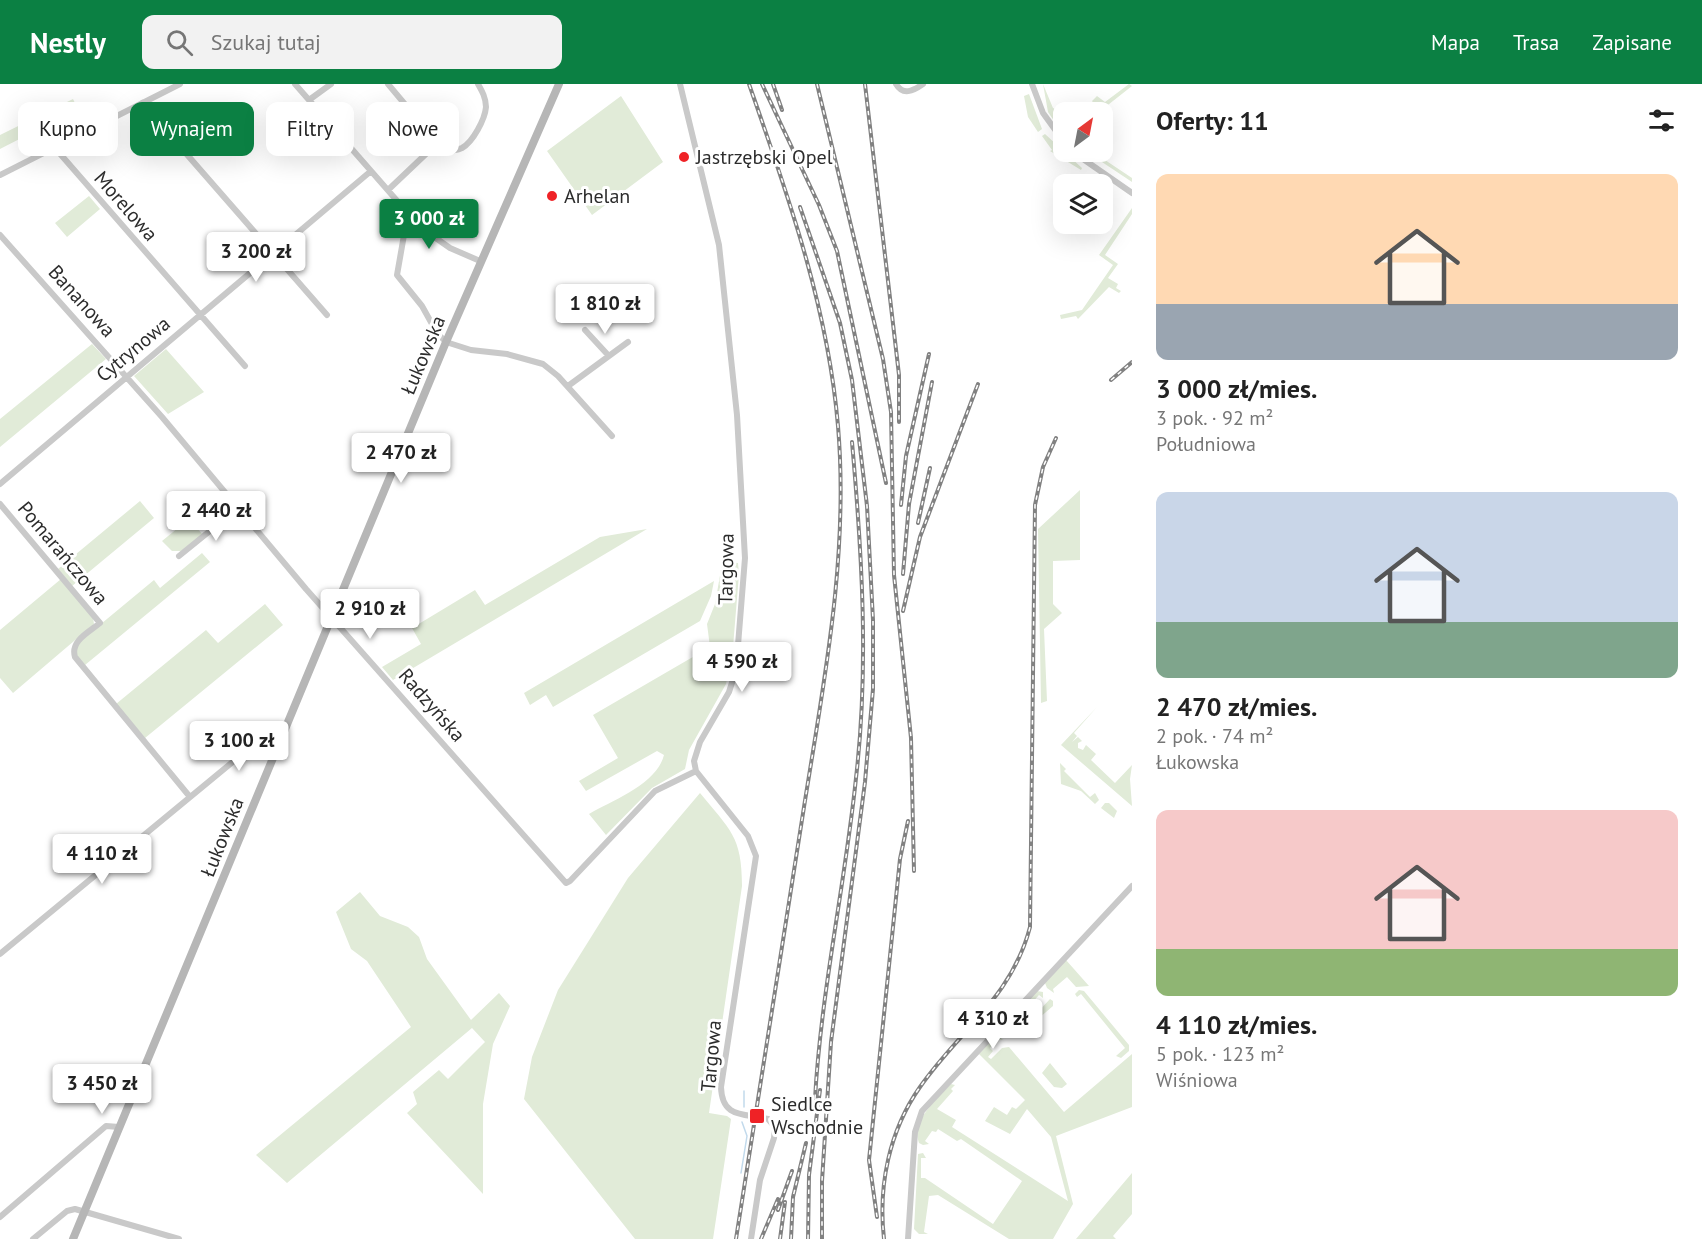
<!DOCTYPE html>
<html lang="pl">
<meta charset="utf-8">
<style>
:root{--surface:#fff;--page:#f2f2f2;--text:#222;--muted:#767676;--accent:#0b8043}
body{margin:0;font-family:"PT Sans",sans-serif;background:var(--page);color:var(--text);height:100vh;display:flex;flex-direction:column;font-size:22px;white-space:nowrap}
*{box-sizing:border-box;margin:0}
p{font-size:20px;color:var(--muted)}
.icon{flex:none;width:33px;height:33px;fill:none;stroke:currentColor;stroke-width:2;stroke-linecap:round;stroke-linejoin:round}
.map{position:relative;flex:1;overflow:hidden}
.panel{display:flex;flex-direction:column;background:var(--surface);width:570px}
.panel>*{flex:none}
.top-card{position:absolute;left:18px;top:18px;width:570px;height:54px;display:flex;gap:12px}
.needle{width:39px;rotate:32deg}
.fabs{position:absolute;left:1053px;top:18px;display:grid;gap:12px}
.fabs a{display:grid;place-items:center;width:60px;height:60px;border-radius:12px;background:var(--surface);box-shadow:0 6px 24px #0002;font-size:30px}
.price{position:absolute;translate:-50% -51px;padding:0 14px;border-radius:6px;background:#fff;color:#222;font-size:20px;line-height:39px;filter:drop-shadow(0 2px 3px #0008)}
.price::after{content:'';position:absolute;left:50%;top:36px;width:18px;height:14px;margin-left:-9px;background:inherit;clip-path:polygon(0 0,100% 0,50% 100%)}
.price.on{background:var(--accent);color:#fff}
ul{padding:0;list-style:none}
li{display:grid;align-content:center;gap:12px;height:318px;padding:0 24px}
li span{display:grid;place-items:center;height:186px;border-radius:12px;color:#555}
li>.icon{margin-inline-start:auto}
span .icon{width:108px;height:108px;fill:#fffc;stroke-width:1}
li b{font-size:26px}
h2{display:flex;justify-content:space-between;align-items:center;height:72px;padding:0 24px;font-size:26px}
.pill{padding:0 21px;border-radius:12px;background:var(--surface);box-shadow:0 6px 24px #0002;font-size:21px;line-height:54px}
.pill.on{background:var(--accent);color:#fff}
header{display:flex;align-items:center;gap:36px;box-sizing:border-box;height:84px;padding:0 30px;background:var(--accent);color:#fff}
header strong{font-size:28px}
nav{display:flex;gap:33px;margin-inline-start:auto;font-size:21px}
.search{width:420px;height:54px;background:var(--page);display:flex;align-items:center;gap:15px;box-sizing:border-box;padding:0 21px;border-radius:12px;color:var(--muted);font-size:22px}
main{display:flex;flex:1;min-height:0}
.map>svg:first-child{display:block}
</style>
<header>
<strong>Nestly</strong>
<div class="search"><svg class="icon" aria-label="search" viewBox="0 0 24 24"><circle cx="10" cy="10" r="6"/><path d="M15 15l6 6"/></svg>Szukaj tutaj</div>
<nav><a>Mapa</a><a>Trasa</a><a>Zapisane</a></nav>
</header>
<main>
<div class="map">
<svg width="1132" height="1155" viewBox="0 0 1132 1155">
<rect width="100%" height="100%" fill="#fff"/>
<path fill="#e1ebd8" d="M1043,0l10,24 9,4 1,22 -15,-22z
M1129,0l3,2 -33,26h-8l6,-4 -5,-7 5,-5 8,6z
M1029,10l13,35 -4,3 -10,-15 -4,-21z
M621,12l42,66 -71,53 -45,-64z
M73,15l5,10 -78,40v-14z
M1045,50l37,34 -1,2 -31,-19 2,-1 -10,-14z
M1087,68h6l39,26v4z
M89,112l11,13 -33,28 -12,-14z
M1132,124v6l-27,41 13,9 -10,14 10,6 -2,4 5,3 -2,2 -10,-6 -31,32 -2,-3 -15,3 -1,-4 22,-5 31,-45 -14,-10z
M92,260l14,15 -106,88v-28z
M166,265l38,43 -36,22 -34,-38z
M1080,406v70l-27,1v43l9,9 -18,16 3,72 -6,2 -3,-174z
M140,417l14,17 -82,68 -14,-17z
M189,435l14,16 -22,16h-9l-10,-10z
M647,445l-254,151 -11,-13 39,-23 -9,-16 63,-38 10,15 115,-68z
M202,469l8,9 -125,103 -9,-10 2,-12 76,-63 6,8z
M725,478l13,1 1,11 -6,73 -7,37 -37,66 -4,19 -33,19 -46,47 -17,-21c24,-14 68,-30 75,-59l-7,-4 -71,40 -7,-10 39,-23 -25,-43 117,-68 -3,-23 8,-20 7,-40z
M61,495l32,39 1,6 -81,69 -13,-15v-48z
M714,497l-3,15 -11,25 -147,86 -7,-12 -16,10 -6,-12z
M265,520l18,21 -138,113 -29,-34 90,-74 12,13z
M1097,623l-23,26 3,3 -5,6 6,-5 4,4 -4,2v5l5,2 3,-5 10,9 -5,6 24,23 17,-18 -2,14 2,27 -71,-61z
M1060,679l6,6 -2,2 26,26 5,-4 4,7 -4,4 -14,-13 -20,-7z
M700,709c30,37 42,43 42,93l-33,227 18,3 4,3 -18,120h-78l-111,-140 8,-42 26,-67 70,-112z
M1105,719h4l8,8 -3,7 -13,-10z
M360,808l20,24 28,11 11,10 8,22 44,61 28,-27 11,13 -17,38 -10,60v90l-76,-81 10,-9 -4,-12 26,-22 9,9 37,-37 -13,-14 -185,155 -31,-28 155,-128 -44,-66 -16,-12 -15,-37z
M1066,876l23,26 -13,1 -9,-10 -14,12 1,4 -7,-5 -2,-5z
M1079,906l5,1 45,54v6l-8,7 -5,-2 9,-8 -44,-54 -4,3 -2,-3z
M1037,907l6,1v6l-4,-3 -30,33 3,3h-8v-4z
M1050,915l3,2v5l-28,24 -3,-1z
M997,950l6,6 -5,-1 -8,9 3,3 -5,6 3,2 11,-11 7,-1 55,65 68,-58v53l-76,29 17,68 -20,35h-44l-71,-44 -9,1 -5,36 4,2h-9l-5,-5 4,-75 5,-1 3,5h-5v20h4l68,46 29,-43 -61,-42 -4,2 -19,-12 -2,3 -4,-1 -7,10 4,3 -6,1 -4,-2c-8,-23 18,-44 32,-59l4,1 -4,4 2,2 -16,18 19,11 -4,7 116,74 -17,-64 -24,-28 -17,25 -25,-13 9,-14 13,8 5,-8 4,2 9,-9 -46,-46z
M1050,979l17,21 -5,4 -8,-1 -12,-14z
M1132,1089v41l-19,22 3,3h-40z"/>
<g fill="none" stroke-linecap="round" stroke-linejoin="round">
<path stroke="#c2daec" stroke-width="1.5" d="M744,1007v16
M741,1089l6,-37 -5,-14"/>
<path stroke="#c9c9c9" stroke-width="6" d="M295,0l125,143 30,21 30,13
M388,0l31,37
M680,0l39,161 18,170 8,143 -9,112 -7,22 -29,50 -6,19 2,10 52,65 8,20 -35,231c1,32 23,26 47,32l7,8 -1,11 -14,42 -9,59
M896,0c7,12 17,7 27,0
M1032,0l11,29 21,29
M309,16l22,-16
M142,19l185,212
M55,64l190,218
M1073,68l59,41
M0,91l180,-91
M388,106l40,-38c11,-2 24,1 34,-4 11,-6 23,-29 24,-41 0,-9 -4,-16 -8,-23
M402,122l2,29 -7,40 25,31 15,27 9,9 25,8 36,4 36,10 15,12 54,60
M0,151l162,182 144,172 260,294 4,-2 85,-90 41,-20
M585,246l23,25
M568,302l60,-44
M0,400l371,-313
M0,420l100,119c-11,9 -30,18 -25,34l115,140
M179,472l58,-47
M0,870l275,-227h10
M0,1133l106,-91 13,1
M33,1155l34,-28 8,-2 104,30
M908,1155l7,-107 7,-21 210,-225"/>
<path stroke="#b6b6b6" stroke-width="8" d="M73,1155l373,-897 113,-258"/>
<defs>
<path id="rail" d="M762,0l57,121 18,46 49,232
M773,0l9,26
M817,0l66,275 8,53 3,163 17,163 3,133
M865,0l34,291v47
M800,123l40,116 12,57 15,126 6,114v69l-8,93 -34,260 -9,139v58
M1111,296l21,-18
M901,421l5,-49 23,-102
M918,439l12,-55
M903,490l6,-70 23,-122
M903,527l17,-74 58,-153
M815,1015c6,-108 30,-214 41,-321 13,-112 6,-224 -4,-336
M778,1126l14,-39
M877,1133l-8,-57 31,-301 8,-38
M736,1155c23,-144 45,-288 68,-432 20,-126 45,-252 34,-381 -10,-119 -50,-230 -89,-342
M761,1155l17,-40
M780,1155l5,-37
M791,1155l2,-42 13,-54
M808,1155l1,-64 11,-85
M884,1155c-6,-53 5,-108 36,-152 39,-56 92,-90 110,-160l5,-422 8,-38 13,-29"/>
</defs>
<use href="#rail" stroke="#818181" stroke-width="4"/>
<use href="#rail" stroke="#fff" stroke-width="1.5" stroke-dasharray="4.5" stroke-linecap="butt"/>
</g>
<g fill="#ef2226" stroke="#fff" stroke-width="2">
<circle cx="684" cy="73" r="6"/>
<circle cx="552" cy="112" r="6"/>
<rect x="749" y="1024" width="16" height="16" rx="3"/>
</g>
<g text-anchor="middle" stroke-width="6" stroke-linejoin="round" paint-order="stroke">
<g font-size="20" fill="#2c2c2c" stroke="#fff" text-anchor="start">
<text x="696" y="80">Jastrzębski Opel</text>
<text x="564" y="119">Arhelan</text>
<text x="771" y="1027">Siedlce<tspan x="771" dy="23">Wschodnie</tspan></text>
</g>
<g font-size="20" fill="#2c2c2c" stroke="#fff">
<text transform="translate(126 122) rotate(49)" y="7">Morelowa</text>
<text transform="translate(82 217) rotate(48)" y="7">Bananowa</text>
<text transform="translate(133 265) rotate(-40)" y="7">Cytrynowa</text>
<text transform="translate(423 271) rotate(-67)" y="7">Łukowska</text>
<text transform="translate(63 469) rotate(50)" y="7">Pomarańczowa</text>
<text transform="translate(726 485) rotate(-89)" y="7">Targowa</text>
<text transform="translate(432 621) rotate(49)" y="7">Radzyńska</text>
<text transform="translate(222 753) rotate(-68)" y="7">Łukowska</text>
<text transform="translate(711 972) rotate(-85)" y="7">Targowa</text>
</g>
</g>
</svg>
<div class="fabs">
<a><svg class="needle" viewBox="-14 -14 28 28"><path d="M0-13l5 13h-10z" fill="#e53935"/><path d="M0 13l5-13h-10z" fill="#767676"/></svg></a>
<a><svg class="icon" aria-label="layers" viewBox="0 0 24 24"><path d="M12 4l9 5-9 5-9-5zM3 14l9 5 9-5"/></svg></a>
</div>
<b class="price on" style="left:429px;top:166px">3 000 zł</b>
<b class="price" style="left:256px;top:199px">3 200 zł</b>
<b class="price" style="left:605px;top:251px">1 810 zł</b>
<b class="price" style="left:401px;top:400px">2 470 zł</b>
<b class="price" style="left:216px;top:458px">2 440 zł</b>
<b class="price" style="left:370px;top:556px">2 910 zł</b>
<b class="price" style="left:742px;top:609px">4 590 zł</b>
<b class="price" style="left:239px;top:688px">3 100 zł</b>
<b class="price" style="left:102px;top:801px">4 110 zł</b>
<b class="price" style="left:993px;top:966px">4 310 zł</b>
<b class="price" style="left:102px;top:1031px">3 450 zł</b>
<div class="top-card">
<a class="pill">Kupno</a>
<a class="pill on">Wynajem</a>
<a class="pill">Filtry</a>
<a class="pill">Nowe</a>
</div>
</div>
<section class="panel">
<h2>Oferty: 11<svg class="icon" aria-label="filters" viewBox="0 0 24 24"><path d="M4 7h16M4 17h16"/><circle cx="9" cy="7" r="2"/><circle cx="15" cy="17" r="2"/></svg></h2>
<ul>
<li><span style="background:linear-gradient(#ffd9b3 70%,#9aa5b1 0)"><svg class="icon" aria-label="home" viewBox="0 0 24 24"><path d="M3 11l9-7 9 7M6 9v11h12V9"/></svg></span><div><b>3 000 zł/mies.</b><p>3 pok. · 92 m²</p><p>Południowa</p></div></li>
<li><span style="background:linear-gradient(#c9d6e8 70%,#7fa58c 0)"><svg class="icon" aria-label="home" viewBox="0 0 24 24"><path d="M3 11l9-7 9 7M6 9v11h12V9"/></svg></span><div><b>2 470 zł/mies.</b><p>2 pok. · 74 m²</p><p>Łukowska</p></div></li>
<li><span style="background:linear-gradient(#f6c9c9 75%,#8fb573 0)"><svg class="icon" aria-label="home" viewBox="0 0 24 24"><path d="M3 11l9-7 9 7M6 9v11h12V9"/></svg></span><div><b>4 110 zł/mies.</b><p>5 pok. · 123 m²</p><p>Wiśniowa</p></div></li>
</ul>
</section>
</main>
